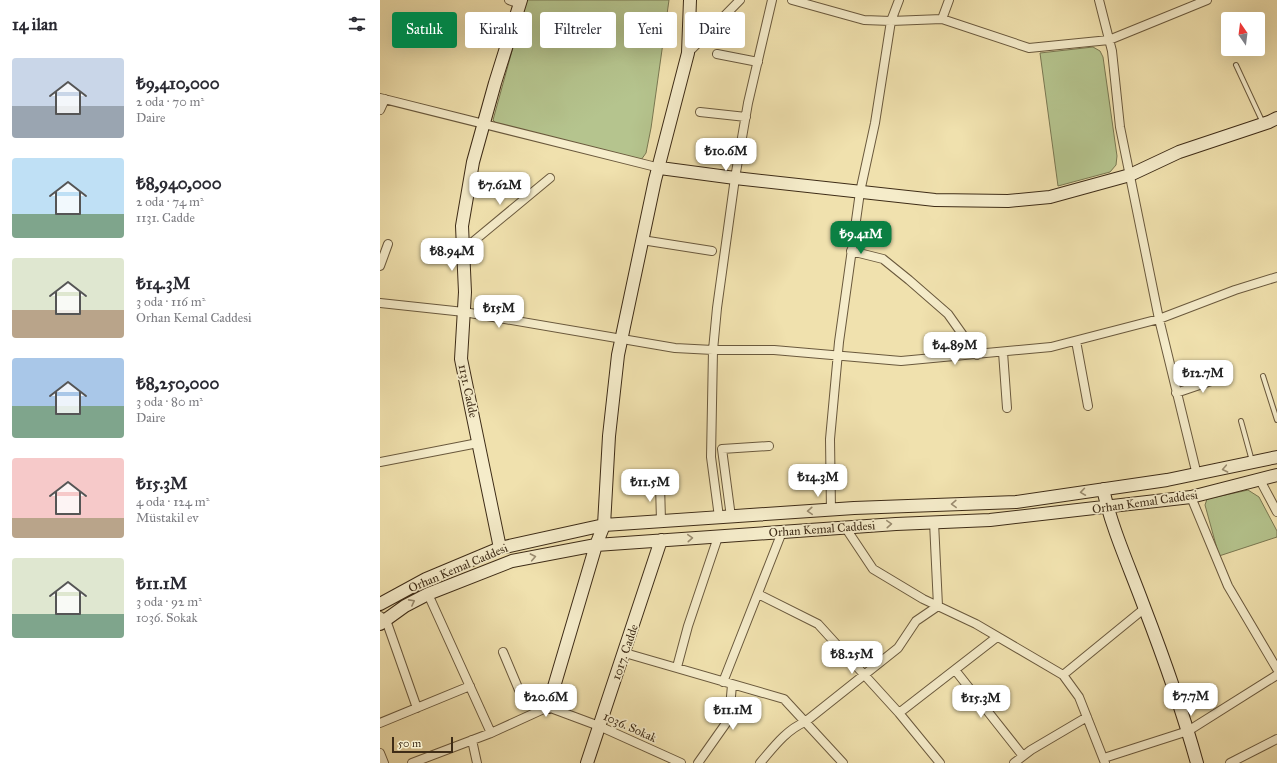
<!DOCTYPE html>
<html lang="tr">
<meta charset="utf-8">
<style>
:root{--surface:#fff;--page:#f7f7f7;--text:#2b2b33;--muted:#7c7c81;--accent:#0b8043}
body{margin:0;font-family:"IM FELL Great Primer",serif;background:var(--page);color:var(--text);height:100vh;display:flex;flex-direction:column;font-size:15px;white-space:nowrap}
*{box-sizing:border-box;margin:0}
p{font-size:13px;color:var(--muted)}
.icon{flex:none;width:22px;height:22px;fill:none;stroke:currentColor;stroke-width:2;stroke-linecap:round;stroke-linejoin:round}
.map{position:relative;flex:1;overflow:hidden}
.drawer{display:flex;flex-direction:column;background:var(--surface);width:380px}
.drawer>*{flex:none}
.top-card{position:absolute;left:12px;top:12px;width:380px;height:36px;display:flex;gap:8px}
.needle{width:26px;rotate:346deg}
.tools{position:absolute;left:841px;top:12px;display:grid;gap:8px}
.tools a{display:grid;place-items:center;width:44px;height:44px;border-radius:4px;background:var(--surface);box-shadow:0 4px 16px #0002;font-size:20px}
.scale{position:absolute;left:12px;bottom:10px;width:61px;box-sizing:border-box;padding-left:4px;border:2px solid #3e2c17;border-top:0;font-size:11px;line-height:14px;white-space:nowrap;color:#3e2c17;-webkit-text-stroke:3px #f5ecca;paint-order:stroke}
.price{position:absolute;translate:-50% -34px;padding:0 9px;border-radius:8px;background:#fff;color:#222;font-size:13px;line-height:26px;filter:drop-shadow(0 1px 2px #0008)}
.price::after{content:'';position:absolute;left:50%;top:24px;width:12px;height:9px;margin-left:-6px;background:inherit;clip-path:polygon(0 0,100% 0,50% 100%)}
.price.selected{background:var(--accent);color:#fff}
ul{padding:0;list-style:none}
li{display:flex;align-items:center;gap:12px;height:100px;padding:0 12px}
li span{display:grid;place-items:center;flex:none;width:112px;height:80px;border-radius:4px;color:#555}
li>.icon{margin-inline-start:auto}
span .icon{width:48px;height:48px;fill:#fffc;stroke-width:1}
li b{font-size:17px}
h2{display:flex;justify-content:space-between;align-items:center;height:48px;padding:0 12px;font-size:17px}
.pill{padding:0 14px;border-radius:4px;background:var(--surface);box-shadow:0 4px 16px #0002;font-size:14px;line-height:36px}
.pill.selected{background:var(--accent);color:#fff}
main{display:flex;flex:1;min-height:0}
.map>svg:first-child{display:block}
</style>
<main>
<section class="drawer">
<h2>14 ilan<svg class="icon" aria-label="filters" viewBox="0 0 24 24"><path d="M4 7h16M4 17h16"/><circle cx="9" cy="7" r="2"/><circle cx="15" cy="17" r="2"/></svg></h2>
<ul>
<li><span style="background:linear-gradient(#c9d6e8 60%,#9aa5b1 0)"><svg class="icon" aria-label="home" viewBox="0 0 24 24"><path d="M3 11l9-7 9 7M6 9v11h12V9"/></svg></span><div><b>₺9,410,000</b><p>2 oda · 70 m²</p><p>Daire</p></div></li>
<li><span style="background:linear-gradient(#bfe0f5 70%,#7fa58c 0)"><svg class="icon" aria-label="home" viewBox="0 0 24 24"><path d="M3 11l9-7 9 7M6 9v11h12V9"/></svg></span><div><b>₺8,940,000</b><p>2 oda · 74 m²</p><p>1131. Cadde</p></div></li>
<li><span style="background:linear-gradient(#dfe7d0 65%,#b9a48a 0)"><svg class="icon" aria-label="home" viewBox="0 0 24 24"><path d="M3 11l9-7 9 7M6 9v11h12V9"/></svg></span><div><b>₺14.3M</b><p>3 oda · 116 m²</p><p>Orhan Kemal Caddesi</p></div></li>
<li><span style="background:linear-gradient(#a9c7e8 60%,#7fa58c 0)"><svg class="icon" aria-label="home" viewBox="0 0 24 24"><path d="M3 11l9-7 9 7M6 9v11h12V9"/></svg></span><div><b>₺8,250,000</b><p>3 oda · 80 m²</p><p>Daire</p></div></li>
<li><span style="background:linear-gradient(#f6c9c9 75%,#b9a48a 0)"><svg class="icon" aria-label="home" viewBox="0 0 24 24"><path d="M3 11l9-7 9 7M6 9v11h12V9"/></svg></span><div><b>₺15.3M</b><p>4 oda · 124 m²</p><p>Müstakil ev</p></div></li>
<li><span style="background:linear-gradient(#dfe7d0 70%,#7fa58c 0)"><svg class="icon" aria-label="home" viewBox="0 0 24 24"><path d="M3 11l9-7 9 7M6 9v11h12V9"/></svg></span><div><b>₺11.1M</b><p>3 oda · 92 m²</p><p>1036. Sokak</p></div></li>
</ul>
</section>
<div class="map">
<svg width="897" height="763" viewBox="0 0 897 763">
<rect width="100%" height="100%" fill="#f0e1ae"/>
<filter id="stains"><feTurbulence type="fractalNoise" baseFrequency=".005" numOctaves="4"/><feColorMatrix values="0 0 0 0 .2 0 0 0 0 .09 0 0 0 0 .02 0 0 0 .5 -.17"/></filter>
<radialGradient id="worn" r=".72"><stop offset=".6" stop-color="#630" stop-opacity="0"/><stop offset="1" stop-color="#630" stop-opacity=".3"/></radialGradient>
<path fill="#b5c48e" stroke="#7a7852" d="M146,0h143l-18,128 -5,25 -5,7 -143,-35 -5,-5z
M713,47l7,4 3,6 14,99 -1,9 -6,7 -52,14 -18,-133z
M868,490l11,7 18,34v6l-58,19 -14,-51 2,-6z"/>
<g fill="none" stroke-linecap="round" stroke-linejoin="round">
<defs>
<path id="lane" d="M856,65l27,58
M883,376l14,44
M861,421l11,40"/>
<path id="street" d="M129,0l11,4
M412,0l72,20 27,1 51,-2 87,29 80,-8 98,-40
M719,0l13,51 8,76 39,192 38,156
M562,19l7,-19
M308,53l52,-53
M337,54l41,8
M0,98l280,70
M0,110l5,-11
M320,112l46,5
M262,240l70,11
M83,250l87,-72
M471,251l32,8 26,21 39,34 29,41
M0,266l8,-22
M0,303l84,9 211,36 38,2h61l127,11 150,-14 108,-28 76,-29 42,-13
M696,341l12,65
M623,352l4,56
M796,393l47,-16
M0,462l98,-19
M880,480l17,32
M280,484l1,37
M811,497l37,89 49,83
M451,510l-1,-71 9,-97 21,-150 15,-69 16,-102 8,-21
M339,517l-8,-60 2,-107 4,-42 18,-130 13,-75 24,-103
M351,517l-9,-68 47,-3
M465,527l28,42 50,30 53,25 87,51 16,22 26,66
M48,594l63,139
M378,594l60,30 81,89 41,50
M0,616l6,4 31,88
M123,652l16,38 24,19
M245,653l159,46 59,64
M297,667l11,-41 30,-89
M575,670l68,86
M683,675l82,-67
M343,682l59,-150
M519,713l98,-76
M0,723l90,-37
M92,740l5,23
M0,753l4,10
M724,758l84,-27 89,-56
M32,763l79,-30 57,-26 51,19 82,37
M318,763l31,-44 3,-34
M380,763c13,-15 26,-33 45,-41l93,-74 18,-27 22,-15 -4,-84
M634,763l17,-13 56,-33
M850,763l47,-24"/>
<path id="secondary" d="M280,168l75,10 200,22 73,1 42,-4 80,-22 49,-23 90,-30 8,-4
M723,489c9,40 26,77 40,115 20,52 39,105 54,159
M120,548l-39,-189 4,-67 -3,-66 11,-64 22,-79 26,-83
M0,604l46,-25 74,-31 104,-23 250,-17 162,-6 151,-22 110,-23
M0,624l25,-18 23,-12 84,-33 84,-16 300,-21 94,-4 201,-23 86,-22
M168,707l48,-162 8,-20 5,-89 9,-81 37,-175 33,-127 2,-53
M207,763l74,-223"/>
</defs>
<use href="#lane" stroke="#6a593d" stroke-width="6"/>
<use href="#street" stroke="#6a593d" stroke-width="10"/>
<use href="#secondary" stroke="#3e2c17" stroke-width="14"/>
<use href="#lane" stroke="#f5ecca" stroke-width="4"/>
<use href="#street" stroke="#f5ecca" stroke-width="8"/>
<use href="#secondary" stroke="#f5ecca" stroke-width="12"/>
</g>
<defs><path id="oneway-chevron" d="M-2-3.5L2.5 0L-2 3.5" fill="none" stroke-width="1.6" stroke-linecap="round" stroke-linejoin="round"/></defs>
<g stroke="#9a8c70">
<use href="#oneway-chevron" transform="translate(845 469) rotate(169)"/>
<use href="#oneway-chevron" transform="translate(703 492) rotate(172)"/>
<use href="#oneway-chevron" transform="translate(574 504) rotate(178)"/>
<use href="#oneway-chevron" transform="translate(430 511) rotate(176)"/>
<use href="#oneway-chevron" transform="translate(509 524) rotate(-4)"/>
<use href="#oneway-chevron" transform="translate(310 538) rotate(-4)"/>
<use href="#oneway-chevron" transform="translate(153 557) rotate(-11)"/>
<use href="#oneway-chevron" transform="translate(32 602) rotate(-28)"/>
</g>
<g text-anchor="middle" stroke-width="3.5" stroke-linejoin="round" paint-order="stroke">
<g font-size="12" fill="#3e2c17" stroke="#f5ecca">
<text transform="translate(88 391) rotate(78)" y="4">1131. Cadde</text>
<text transform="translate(765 502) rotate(-8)" y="4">Orhan Kemal Caddesi</text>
<text transform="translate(442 529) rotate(-4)" y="4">Orhan Kemal Caddesi</text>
<text transform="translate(78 568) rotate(-23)" y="4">Orhan Kemal Caddesi</text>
<text transform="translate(245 652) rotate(-71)" y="4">1017. Cadde</text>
<text transform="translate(250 727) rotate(24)" y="4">1036. Sokak</text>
</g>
</g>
<rect width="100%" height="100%" filter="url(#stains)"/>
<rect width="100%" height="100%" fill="url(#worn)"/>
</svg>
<div class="tools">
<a><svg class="needle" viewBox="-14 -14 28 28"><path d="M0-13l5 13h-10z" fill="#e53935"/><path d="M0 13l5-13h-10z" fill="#7c7c81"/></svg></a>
</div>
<div class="scale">50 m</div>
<b class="price" style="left:346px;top:172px">₺10.6M</b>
<b class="price" style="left:120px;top:206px">₺7.62M</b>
<b class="price selected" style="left:481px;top:255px">₺9.41M</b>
<b class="price" style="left:72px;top:272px">₺8.94M</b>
<b class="price" style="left:119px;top:329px">₺15M</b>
<b class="price" style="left:575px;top:366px">₺4.89M</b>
<b class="price" style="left:823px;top:394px">₺12.7M</b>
<b class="price" style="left:438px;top:498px">₺14.3M</b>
<b class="price" style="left:270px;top:503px">₺11.5M</b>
<b class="price" style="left:472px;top:675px">₺8.25M</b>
<b class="price" style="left:811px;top:717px">₺7.7M</b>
<b class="price" style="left:166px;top:718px">₺20.6M</b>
<b class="price" style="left:601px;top:719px">₺15.3M</b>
<b class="price" style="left:353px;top:731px">₺11.1M</b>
<div class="top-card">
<a class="pill selected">Satılık</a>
<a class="pill">Kiralık</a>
<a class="pill">Filtreler</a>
<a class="pill">Yeni</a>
<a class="pill">Daire</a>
</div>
</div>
</main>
